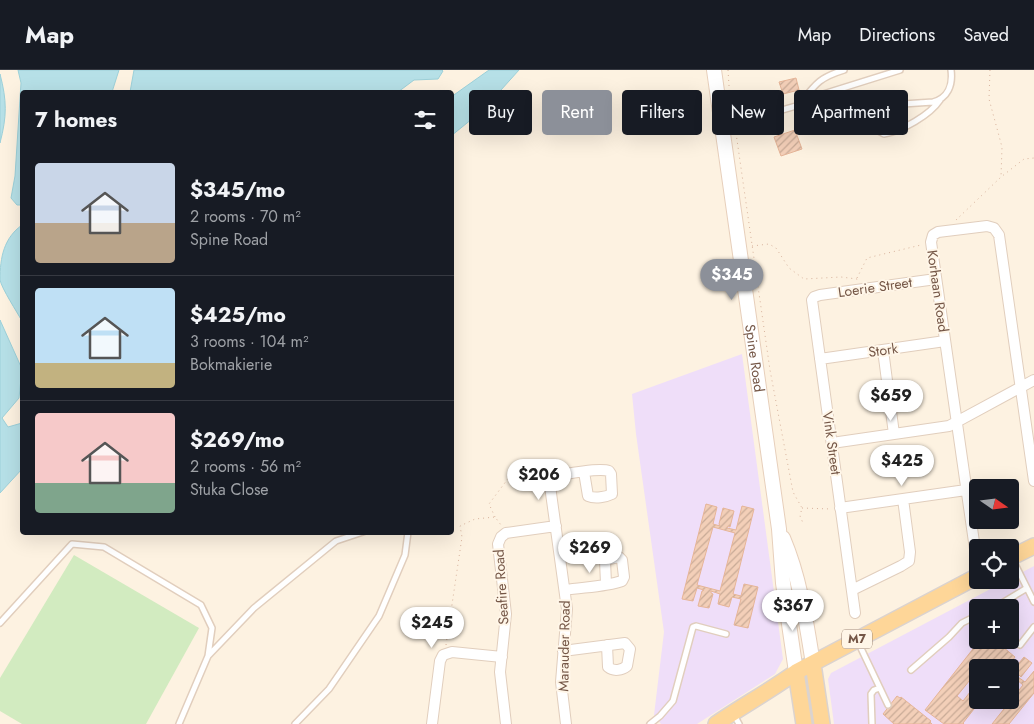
<!DOCTYPE html>
<meta charset="utf-8">
<style>
:root{--surface:#171b24;--page:#242831;--text:#f1f3f6;--muted:#9ea1a6;--line:#363941;--accent:#8c9099}
body{margin:0;font-family:Jost,sans-serif;background:var(--page);color:var(--text);height:100vh;display:flex;flex-direction:column;font-size:19px;white-space:nowrap}
*{box-sizing:border-box;margin:0}
p{font-size:16px;color:var(--muted)}
.icon{flex:none;width:28px;height:28px;fill:none;stroke:currentColor;stroke-width:2;stroke-linecap:round;stroke-linejoin:round}
.map{position:relative;flex:1;overflow:hidden}
.details{position:absolute;left:20px;top:20px;width:434px;height:445px;display:flex;flex-direction:column;background:var(--surface);border-radius:5px;box-shadow:0 5px 20px #0002}
.details>*{flex:none}
.guide{position:absolute;left:469px;top:20px;width:475px;height:45px;display:flex;gap:10px}
.needle{width:32px;rotate:104deg}
.fabs{position:absolute;left:969px;top:409px;display:grid;gap:10px}
.fabs a{display:grid;place-items:center;width:50px;height:50px;border-radius:5px;background:var(--surface);box-shadow:0 5px 20px #0002;font-size:25px}
.price{position:absolute;translate:-50% -42px;padding:0 11px;border-radius:18px;background:#fff;color:#222;font-size:16px;line-height:32px;filter:drop-shadow(0 1px 2px #0008)}
.price::after{content:'';position:absolute;left:50%;top:30px;width:15px;height:11px;margin-left:-8px;background:inherit;clip-path:polygon(0 0,100% 0,50% 100%)}
.price.active{background:var(--accent);color:#fff}
ul{padding:0;list-style:none}
li{display:flex;align-items:center;gap:15px;height:125px;padding:0 15px}
li+li{border-top:1px solid var(--line)}
li span{display:grid;place-items:center;flex:none;width:140px;height:100px;border-radius:5px;color:#555}
li>.icon{margin-inline-start:auto}
span .icon{width:60px;height:60px;fill:#fffc;stroke-width:1}
li b{font-size:21px}
h2{display:flex;justify-content:space-between;align-items:center;height:60px;padding:0 15px;font-size:21px}
.tag{padding:0 18px;border-radius:5px;background:var(--surface);box-shadow:0 5px 20px #0002;font-size:18px;line-height:45px}
.tag.active{background:var(--accent);color:#fff}
header{display:flex;align-items:center;gap:30px;box-sizing:border-box;height:70px;padding:0 25px;background:var(--surface);border-bottom:1px solid var(--line)}
header strong{font-size:24px}
nav{display:flex;gap:28px;margin-inline-start:auto;font-size:18px}
.map>svg:first-child{display:block}
</style>
<header>
<strong>Map</strong>
<nav><a>Map</a><a>Directions</a><a>Saved</a></nav>
</header>
<div class="map">
<svg width="1034" height="654" viewBox="0 0 1034 654">
<defs>
<pattern id="building-hatch" width="6" height="6" patternUnits="userSpaceOnUse" patternTransform="scale(1.25)"><rect width="6" height="6" fill="#f3cfb8"/><path d="M-1 1l2-2M0 6l6-6M5 7l2-2" fill="none" stroke="#c9ab97"/></pattern>
</defs>
<rect width="100%" height="100%" fill="#fdf2e1"/>
<path fill="#efdef9" fill-rule="evenodd" d="M742,284l41,305 -8,15 -78,50h-36l-7,-9 10,-83 -28,-198 -4,-40z
M1034,496v158h-200l-6,-45 3,-6zM978,538h32v32h-32zM978,598h32v32h-32z"/>
<path fill="#d2ebc0" d="M74,485l125,73 -53,96h-124l-22,-13v-33z"/>
<path fill="#b6e0e7" stroke="#9cd0d9" d="M18,0h101l-7,22h-90v113h-5l-6,-7 4,-22 6,-93z
M134,0h308l1,1 -5,8 -24,1 -16,12h-268z
M489,0h30l-36,40 -32,26v-39z
M0,4c7,27 7,42 0,69z
M22,155v96c-5,-9 -20,-32 -22,-41 0,-23 4,-42 22,-55z
M0,250l22,49 -3,29 -17,20 6,9 14,-4v46l-22,24z"/>
<path fill="url(#building-hatch)" stroke="#e6b598" fill-rule="evenodd" d="M796,8l3,12 -16,4 -4,-12z
M795,60l7,19 -21,7 -7,-19z
M706,434l11,3 -4,17 7,2 -1,-2 4,-16 11,3 -4,16 -2,-1 -1,2 9,2 6,-24 12,3 -21,85 8,2 3,-12 14,3 -10,41 -14,-3 7,-26 -9,-2 -3,10 -11,-3 2,-10 -9,-3v2l2,1 -4,14 -11,-2 4,-15 2,-1 -7,-2 -4,13 -11,-2zM713,457l22,6 -15,58 -23,-6z
M980,570h19l-2,2 18,15 -8,11h-24l-2,-2 -3,2v2l-21,26 6,5 15,-19v18h3l-18,23 1,1h-20l-19,-14z
M1024,587l8,6 -11,14 -2,-2 -1,2 7,5 9,-11v22l-25,31h-17l31,-39 -13,-11v-4l4,3 1,-1 -2,-2z
M897,626l3,2 1,-1 30,24 -1,1 2,2h-38l-11,-10z"/>
<g fill="none" stroke-linecap="round" stroke-linejoin="round">
<defs>
<path id="service" d="M801,31l99,-31
M802,31c14,-18 19,-24 42,-31
M856,36l17,22 11,6c18,-3 46,-19 56,-34
M723,57l73,-21h77l60,-4c15,-4 20,-17 18,-32
M1027,518l7,14
M994,538l33,-20 -15,-30
M0,553l72,-79 32,3 97,58 11,23 -4,28 -29,68
M858,572l30,63
M1020,575l14,-18
M208,586l46,-48 82,-67 27,-9
M911,600l38,-33 13,-14 16,-8
M734,645l5,9
M295,654l34,-35 50,-73 26,-61 3,-23
M650,654l10,-8 13,-15 20,-74 3,-1 30,8
M872,654l-1,-30 3,-4 6,-2"/>
<path id="minor" d="M883,280l11,84
M820,289l125,-18
M832,373l117,-17 85,-46
M840,438l126,-18
M978,500l-47,-328 2,-7 5,-3 49,-6 7,2 5,7 35,246
M565,520c18,-3 40,-3 57,-9l2,-4 -2,-17 -3,-3 -14,3 1,24
M852,520l49,-24 8,-5 1,-9 -7,-53
M855,543l-43,-313 2,-3 6,-2 116,-16
M563,581l62,-8 5,6 -3,17c-5,4 -13,6 -19,1l-1,-22
M432,654l8,-63 3,-6 9,-3 50,5
M506,654l-6,-52 6,-58 -8,-70 3,-7 5,-4 50,-7
M566,654l-5,-42 6,-73 -17,-123c1,-4 2,-7 7,-9 8,-4 44,-9 52,-6l2,3 1,20c-6,3 -17,5 -24,2l-4,-24"/>
<g id="secondary">
<path id="s1" d="M714,0l65,459 4,54 13,89"/>
<path d="M783,468c17,40 23,82 30,126"/>
</g>
<path id="primary" d="M1010,488l24,-12
M813,594l9,60
M796,602l8,52
M716,654c26,-18 54,-33 80,-52l182,-96"/>
</defs>
<use href="#service" stroke="#e1cebd" stroke-width="8"/>
<use href="#minor" stroke="#e1cebd" stroke-width="12"/>
<use href="#secondary" stroke="#e7cfbb" stroke-width="16"/>
<use href="#primary" stroke="#dbd3cf" stroke-width="18"/>
<path stroke="#d8b29c" stroke-width="1" stroke-dasharray="1 4" stroke-linecap="butt" d="M728,0l2,31
M990,0l-1,29 13,48 -1,30
M736,63l34,237 23,122 9,16 -2,8 3,7
M956,150l45,-43 23,-18 10,-1
M752,176l17,-2 7,4 13,20 15,11 37,-2 16,2 1,2
M857,208l10,-20 54,-13
M802,438l29,1
M495,447l-6,-13 27,-36 31,-7 6,8
M446,575l16,-108 -2,-11 15,-7 20,-2 6,8"/>
<use href="#service" stroke="#fff" stroke-width="5"/>
<use href="#minor" stroke="#fff" stroke-width="10"/>
<use href="#secondary" stroke="#fff" stroke-width="14"/>
<use href="#primary" stroke="#fed698" stroke-width="15"/>
</g>
<g text-anchor="middle" stroke-width="4" stroke-linejoin="round" paint-order="stroke">
<rect fill="#fff6e8" stroke="#9e8777" stroke-width="1" x="842" y="559.5" width="30" height="19" rx="4"/>
<g font-size="12" font-weight="bold" fill="#755747">
<text x="857" y="573">M7</text>
</g>
<g font-size="14" fill="#755747" stroke="#fff6e8">
<text transform="translate(875 217) rotate(-8)" y="5">Loerie Street</text>
<text transform="translate(938 221) rotate(82)" y="5">Korhaan Road</text>
<text transform="translate(883 280) rotate(-8)" y="5">Stork</text>
<text dy="5" stroke="none"><textPath href="#s1" startOffset="291">Spine Road</textPath></text>
<text transform="translate(832 373) rotate(82)" y="5">Vink Street</text>
<text transform="translate(501 517) rotate(-94)" y="5">Seafire Road</text>
<text transform="translate(564 576) rotate(-89)" y="5">Marauder Road</text>
</g>
</g>
</svg>
<div class="fabs">
<a><svg class="needle" viewBox="-14 -14 28 28"><path d="M0-13l5 13h-10z" fill="#e53935"/><path d="M0 13l5-13h-10z" fill="#9ea1a6"/></svg></a>
<a><svg class="icon" aria-label="locate" viewBox="0 0 24 24"><circle cx="12" cy="12" r="6"/><path d="M12 2v4M12 18v4M2 12h4M18 12h4"/></svg></a>
<a>+</a>
<a>−</a>
</div>
<b class="price active" style="left:732px;top:231px">$345</b>
<b class="price" style="left:891px;top:352px">$659</b>
<b class="price" style="left:902px;top:417px">$425</b>
<b class="price" style="left:539px;top:431px">$206</b>
<b class="price" style="left:590px;top:504px">$269</b>
<b class="price" style="left:793px;top:562px">$367</b>
<b class="price" style="left:432px;top:579px">$245</b>
<div class="guide">
<a class="tag">Buy</a>
<a class="tag active">Rent</a>
<a class="tag">Filters</a>
<a class="tag">New</a>
<a class="tag">Apartment</a>
</div>
<section class="details">
<h2>7 homes<svg class="icon" aria-label="filters" viewBox="0 0 24 24"><path d="M4 7h16M4 17h16"/><circle cx="9" cy="7" r="2"/><circle cx="15" cy="17" r="2"/></svg></h2>
<ul>
<li><span style="background:linear-gradient(#c9d6e8 60%,#b9a48a 0)"><svg class="icon" aria-label="home" viewBox="0 0 24 24"><path d="M3 11l9-7 9 7M6 9v11h12V9"/></svg></span><div><b>$345/mo</b><p>2 rooms · 70 m²</p><p>Spine Road</p></div></li>
<li><span style="background:linear-gradient(#bfe0f5 75%,#c2b280 0)"><svg class="icon" aria-label="home" viewBox="0 0 24 24"><path d="M3 11l9-7 9 7M6 9v11h12V9"/></svg></span><div><b>$425/mo</b><p>3 rooms · 104 m²</p><p>Bokmakierie</p></div></li>
<li><span style="background:linear-gradient(#f6c9c9 70%,#7fa58c 0)"><svg class="icon" aria-label="home" viewBox="0 0 24 24"><path d="M3 11l9-7 9 7M6 9v11h12V9"/></svg></span><div><b>$269/mo</b><p>2 rooms · 56 m²</p><p>Stuka Close</p></div></li>
</ul>
</section>
</div>
